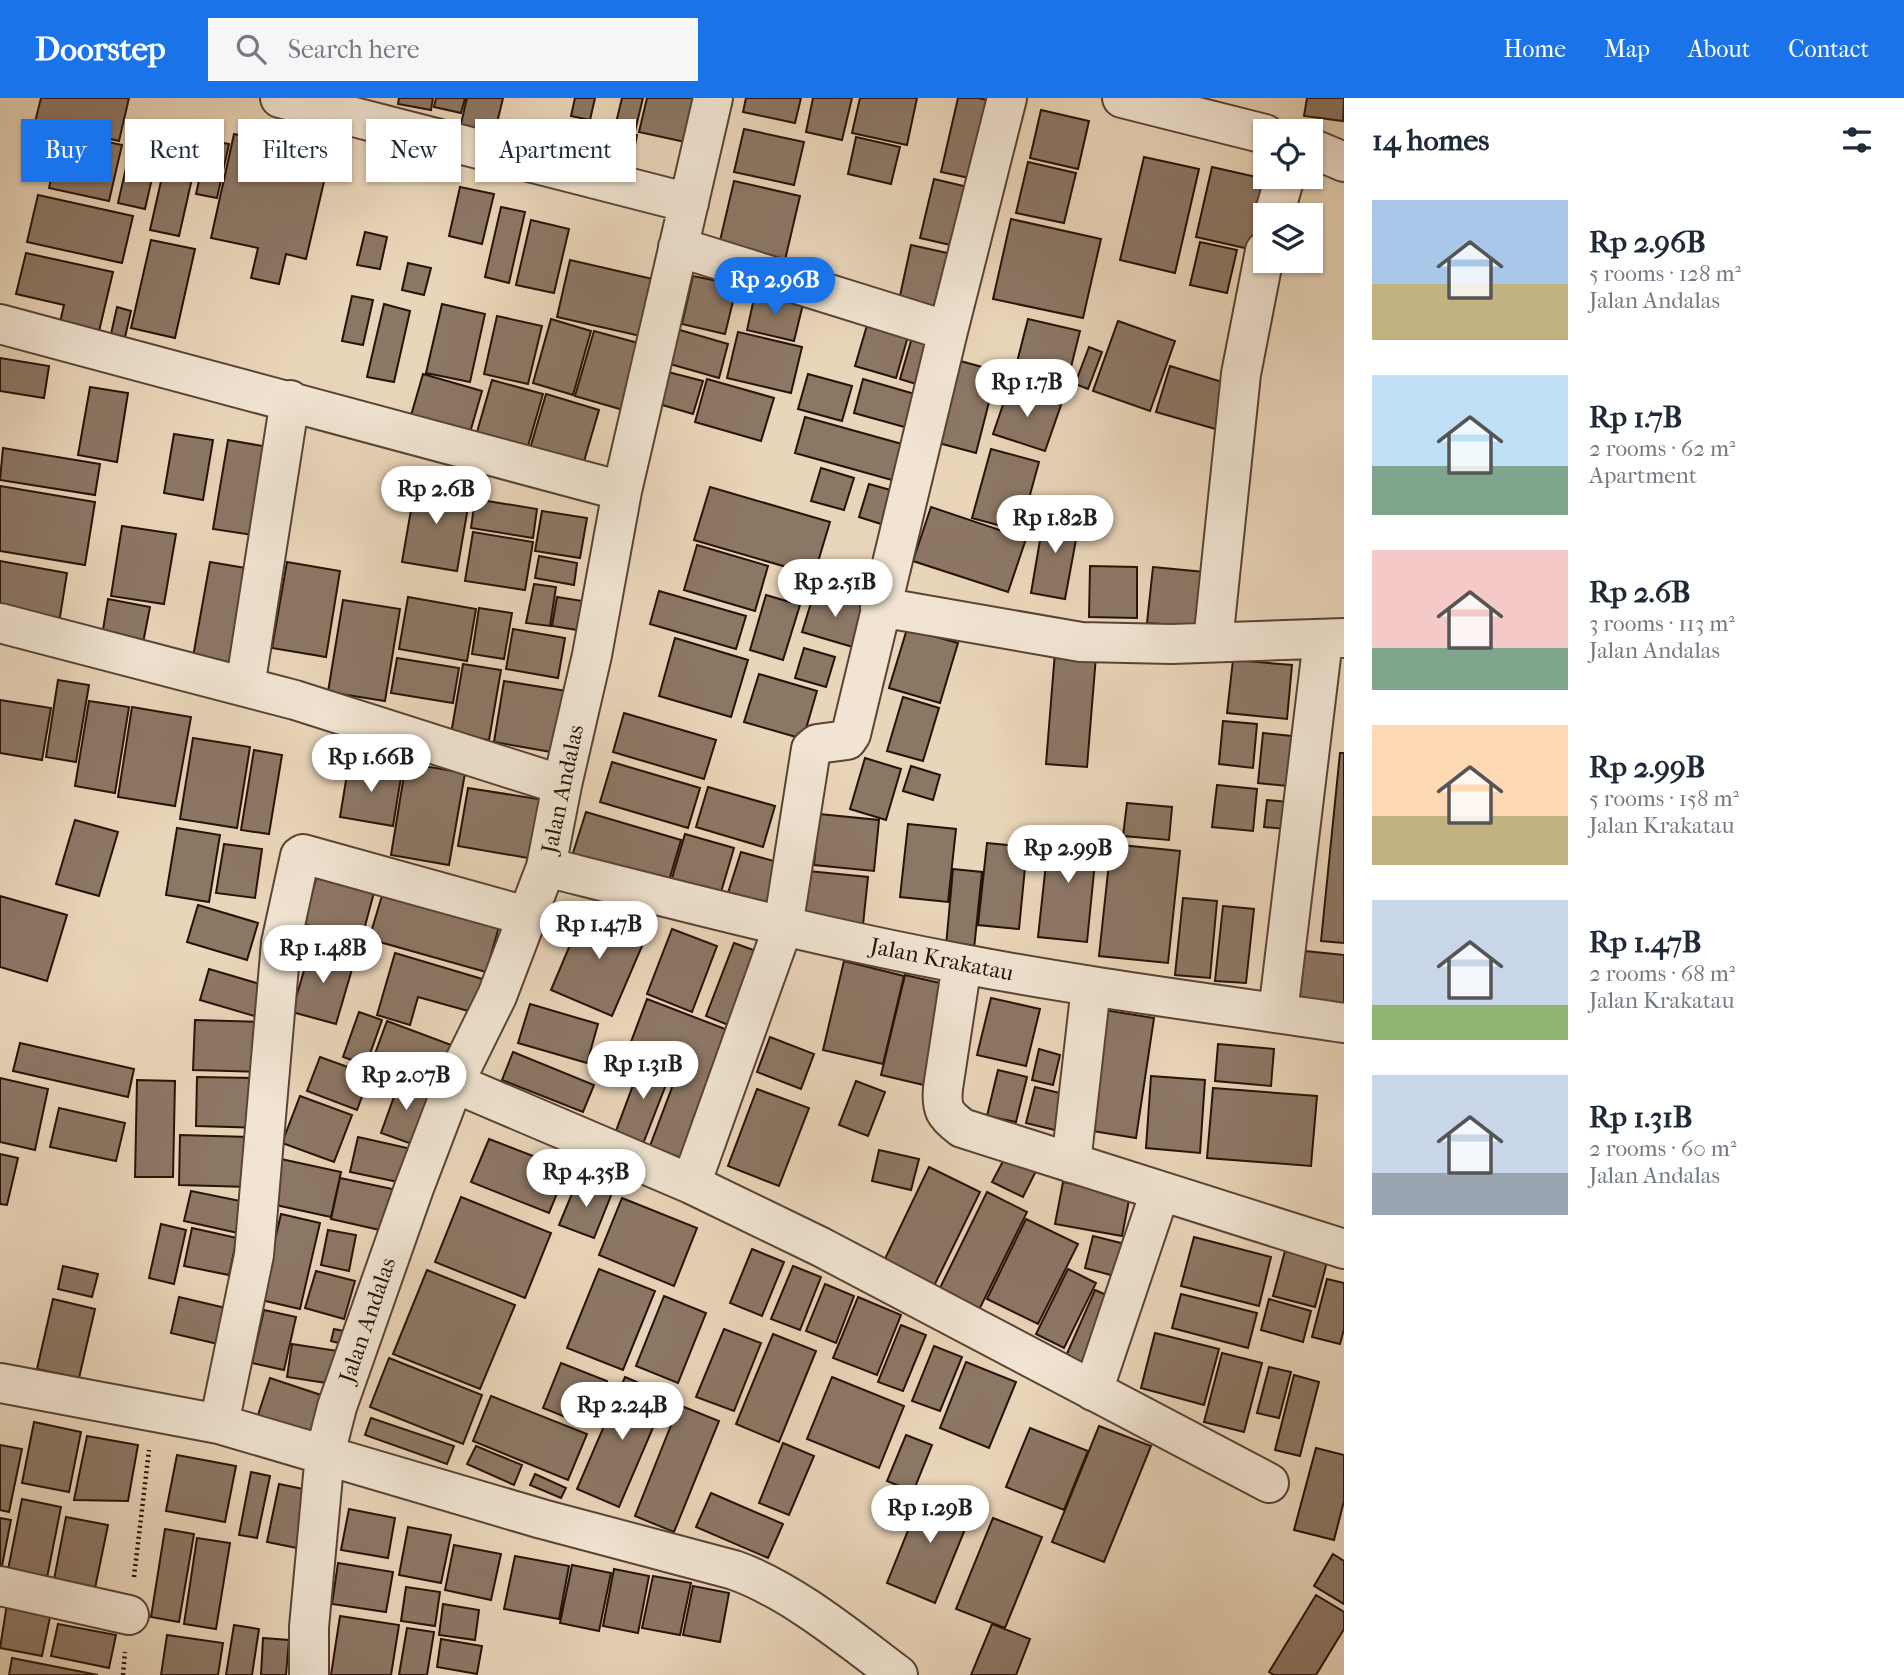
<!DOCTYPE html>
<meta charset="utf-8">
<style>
:root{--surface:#fff;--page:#f6f6f7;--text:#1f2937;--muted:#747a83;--accent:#1a73e8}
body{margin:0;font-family:"IM FELL French Canon",serif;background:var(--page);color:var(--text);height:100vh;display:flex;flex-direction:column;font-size:26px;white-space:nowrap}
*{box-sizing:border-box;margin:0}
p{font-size:23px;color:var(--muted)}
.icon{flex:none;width:38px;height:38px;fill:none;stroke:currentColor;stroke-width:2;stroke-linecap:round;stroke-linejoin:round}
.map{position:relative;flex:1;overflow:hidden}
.side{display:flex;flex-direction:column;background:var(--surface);width:560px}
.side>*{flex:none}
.top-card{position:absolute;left:21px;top:21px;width:665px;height:63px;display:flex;gap:14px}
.fabs{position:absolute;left:1253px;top:21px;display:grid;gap:14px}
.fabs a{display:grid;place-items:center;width:70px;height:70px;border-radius:0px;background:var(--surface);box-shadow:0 2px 5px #0004;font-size:35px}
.price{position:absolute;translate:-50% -60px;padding:0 16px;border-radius:24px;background:#fff;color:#222;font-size:23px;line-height:46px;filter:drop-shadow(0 2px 4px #0008)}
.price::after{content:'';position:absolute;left:50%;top:42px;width:21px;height:16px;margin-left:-10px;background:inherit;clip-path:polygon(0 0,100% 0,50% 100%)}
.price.current{background:var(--accent);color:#fff}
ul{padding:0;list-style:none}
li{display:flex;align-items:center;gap:21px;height:175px;padding:0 28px}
li span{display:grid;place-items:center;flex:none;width:196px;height:140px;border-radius:0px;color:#555}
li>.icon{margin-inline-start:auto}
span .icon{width:84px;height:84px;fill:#fffc;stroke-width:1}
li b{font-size:30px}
h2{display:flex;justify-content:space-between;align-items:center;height:84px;padding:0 28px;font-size:30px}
.pill{padding:0 24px;border-radius:0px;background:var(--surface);box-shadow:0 2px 5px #0004;font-size:24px;line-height:63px}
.pill.current{background:var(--accent);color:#fff}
header{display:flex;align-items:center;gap:42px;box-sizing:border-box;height:98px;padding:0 35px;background:var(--accent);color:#fff}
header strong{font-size:33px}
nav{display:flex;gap:38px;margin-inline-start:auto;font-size:24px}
.search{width:490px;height:63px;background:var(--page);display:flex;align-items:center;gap:18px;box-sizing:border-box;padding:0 24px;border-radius:0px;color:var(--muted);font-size:26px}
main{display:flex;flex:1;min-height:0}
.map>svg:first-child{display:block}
</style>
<header>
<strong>Doorstep</strong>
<div class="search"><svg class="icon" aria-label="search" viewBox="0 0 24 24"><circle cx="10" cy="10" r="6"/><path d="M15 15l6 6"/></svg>Search here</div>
<nav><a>Home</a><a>Map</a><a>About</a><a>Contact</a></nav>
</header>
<main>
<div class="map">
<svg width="1344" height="1577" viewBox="0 0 1344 1577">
<rect width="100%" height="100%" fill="#e9d5b9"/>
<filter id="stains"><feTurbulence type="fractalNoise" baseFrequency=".00286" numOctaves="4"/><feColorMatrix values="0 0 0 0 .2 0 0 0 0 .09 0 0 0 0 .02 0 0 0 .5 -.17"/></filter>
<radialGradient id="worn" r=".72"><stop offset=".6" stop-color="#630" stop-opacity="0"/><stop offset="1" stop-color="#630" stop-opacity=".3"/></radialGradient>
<path fill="#8c7765" stroke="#271209" stroke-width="2" d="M41,0h88l-10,43 -84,-19z
M399,0h34l-2,12 -33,-6z
M436,0h29l-4,15 -27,-6z
M467,0h36l-12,50 -34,-7z
M575,0h20l-5,22 -19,-4z
M622,0h21l-8,33 -20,-4z
M647,0h62l-10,47 -60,-13z
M746,0h55l-6,25 -52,-11z
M813,0h39l-10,42 -36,-8z
M860,0h57l-10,47 -55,-12z
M958,0h20l14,3 -18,78 -33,-7z
M1307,0h37l-1,23 -39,-5z
M1041,12l48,11 -11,48 -48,-11z
M136,23l25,6 -9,39 -25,-6z
M169,23l24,5 -8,35 -24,-6z
M503,23l43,10 -6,28 -44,-9z
M744,31l60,13 -10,43 -60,-13z
M612,32l25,5 -3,16 -25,-6z
M61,34l61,13 -13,56 -60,-13z
M234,36l96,22 -24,103 -20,-5 -7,30 -28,-6 7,-30 -47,-10z
M856,39l44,10 -9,37 -43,-10z
M208,42l21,4 -12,54 -21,-4z
M1144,59l55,12 -24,104 -55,-13z
M1028,64l48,11 -12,50 -48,-10z
M1212,69l62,14 -16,70 -62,-14z
M126,70l27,6 -8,35 -27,-6z
M164,70l29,6 -14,62 -29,-6z
M934,81l38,9 -13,59 -39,-9z
M734,83l66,15 -15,64 -66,-15z
M460,89l34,7 -12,50 -33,-8z
M38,97l95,21 -11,47 -95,-21z
M501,109l24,5 -16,71 -24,-6z
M1011,121l90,20 -18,79 -90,-19z
M531,122l38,9 -15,64 -38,-8z
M365,134l22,5 -7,32 -23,-4z
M151,142l44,9 -20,89 -44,-10z
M1200,144l37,8 -10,43 -37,-8z
M911,147l50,11 -14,60 -49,-11z
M26,155l87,19 -17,72 -39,-9 7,-30 -48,-11z
M570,162l87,20 -12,57 -88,-20z
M408,165l23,5 -7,27 -22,-5z
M693,178l44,9 -12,49 -43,-10z
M755,196l48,10 -9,37 -47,-11z
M352,198l21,4 -10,45 -21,-4z
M384,206l26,7 -16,71 -27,-5z
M442,206l43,10 -15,68 -44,-9z
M117,209l14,4 -8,35 -14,-3z
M497,218l45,10 -14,58 -44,-10z
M551,221l40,12 -18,64 -40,-12z
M1028,221l52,12 -14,56 -52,-13z
M1118,223l57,20 -25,70 -57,-20z
M868,224l41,11 -13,45 -41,-12z
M673,230l55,16 -9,34 -56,-16z
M594,233l55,15 -19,66 -55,-16z
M738,234l64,15 -11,46 -64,-15z
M913,236l26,7 -13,46 -26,-8z
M1089,249l13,5 -14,37 -13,-5z
M0,260l49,8 -5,32 -44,-7z
M953,261l44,12 -21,82 -45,-12z
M1170,268l62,19 -13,45 -63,-18z
M668,274l35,9 -10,33 -34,-10z
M423,276l59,17 -15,52 -59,-17z
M808,276l44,12 -10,35 -44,-12z
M707,281l67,19 -13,43 -66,-19z
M863,281l55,16 -10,33 -54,-15z
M492,282l51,14 -17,59 -51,-14z
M90,289l38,6 -11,69 -39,-7z
M1009,289l52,18 -16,46 -52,-17z
M546,296l53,16 -19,65 -53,-16z
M805,319l97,27 -10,36 -97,-27z
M174,336l39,6 -10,60 -39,-7z
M228,342l46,8 -14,88 -47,-7z
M3,350l97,16 -5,31 -95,-15z
M991,351l48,13 -19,69 -48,-13z
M821,370l33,10 -10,32 -33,-9z
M416,383l55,9 -14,81 -55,-9z
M869,386l25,7 -10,34 -25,-8z
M0,388l95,16 -10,63 -85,-14z
M710,389l120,35 -16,53 -120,-35z
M475,401l62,10 -4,29 -62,-10z
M931,409l95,32 -18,53 -95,-31z
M542,413l45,7 -7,40 -45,-7z
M1045,413l35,7 -15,81 -34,-6z
M122,428l54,8 -12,70 -53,-8z
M473,434l60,10 -8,48 -60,-9z
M697,447l71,21 -13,45 -71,-21z
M539,458l38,7 -3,22 -39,-7z
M0,463l67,12 -9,56 -58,-10z
M210,464l47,8 -16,95 -48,-8z
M287,464l53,9 -14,86 -54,-9z
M1090,468l47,1v51l-48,-1z
M1153,469l51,5 -5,55 -52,-4z
M534,486l22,3 -6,39 -24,-3z
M815,492l53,15 -12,43 -54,-16z
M659,493l87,25 -10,33 -86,-25z
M766,497l34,10 -17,55 -33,-10z
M408,499l68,12 -9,52 -68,-12z
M557,499l38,6 -5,29 -38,-6z
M108,501l42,8 -7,36 -41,-7z
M343,502l57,9 -15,92 -57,-9z
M479,510l33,5 -8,46 -32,-5z
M513,531l52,9 -7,40 -52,-9z
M907,531l51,14 -18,60 -51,-15z
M675,540l73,22 -17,57 -72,-21z
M804,550l31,9 -9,30 -31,-9z
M1055,554l41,4 -9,111 -41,-3z
M397,560l62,10 -6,35 -62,-10z
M1233,562l59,5 -5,54 -60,-6z
M463,566l38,6 -12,70 -38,-6z
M759,576l58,17 -14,48 -59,-17z
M58,582l31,5 -13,77 -30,-5z
M504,583l63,10 -10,62 -63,-11z
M903,599l36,11 -16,53 -36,-10z
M0,602l51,8 -9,52 -42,-7z
M89,603l40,6 -14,86 -40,-7z
M132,609l59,10 -16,89 -57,-9z
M624,615l92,27 -12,39 -91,-27z
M1223,623l34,3 -4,44 -34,-4z
M1263,635l39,4 -5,50 -39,-4z
M193,640l57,9 -13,81 -57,-9z
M254,652l28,5 -13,79 -28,-4z
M1340,655h4v190l-23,-2z
M865,660l36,11 -15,51 -36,-11z
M349,664l53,9 -9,55 -53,-9z
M612,664l88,26 -12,40 -88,-26z
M406,665l59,10 -16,92 -58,-10z
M911,668l29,9 -7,25 -30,-9z
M1217,687l40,4 -4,42 -41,-4z
M708,689l67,19 -12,41 -67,-20z
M468,690l76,12 -10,59 -76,-13z
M1267,702l31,3 -2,27 -32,-3z
M1127,705l45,4 -3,33 -46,-4z
M586,714l95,28 -13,44 -96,-28z
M819,716l60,6 -5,51 -60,-6z
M75,722l43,12 -19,64 -43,-12z
M908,726l48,5 -8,73 -48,-5z
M1050,729l48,5 -11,110 -49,-5z
M177,730l43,7 -11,67 -43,-7z
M685,736l49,14 -15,51 -49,-14z
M987,745l40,4 -8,82 -41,-4z
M224,746l38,5 -7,49 -39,-5z
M1111,746l69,7 -12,112 -69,-7z
M741,754l47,13 -13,46 -48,-15z
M319,771l57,16 -15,56 -58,-17z
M953,771l29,3 -8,77 -28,-3z
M808,773l60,6 -5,48 -60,-5z
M384,791l116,34 -14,49 -117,-33z
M0,798l67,19 -20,66 -47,-14z
M1183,800l34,3 -7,77 -35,-3z
M198,807l60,18 -11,37 -60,-18z
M1223,808l31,3 -8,74 -31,-2z
M586,809l62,25 -36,84 -61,-26z
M672,831l45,17 -25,66 -45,-18z
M734,845l33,12 -29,74 -32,-13z
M311,848l44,13 -19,65 -44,-12z
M1305,853l39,4v61l-46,-4z
M395,855l94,28 -10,33 -61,-17 -8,28 -33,-10z
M844,863l60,15 -21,88 -60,-14z
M209,871l61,18 -9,31 -61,-18z
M905,877l48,11 -25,100 -47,-11z
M991,900l49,11 -14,57 -49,-11z
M647,901l86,33 -49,127 -34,-13 32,-85 -51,-19z
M530,906l68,20 -11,39 -69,-20z
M1104,912l50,8 -18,120 -50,-8z
M359,914l23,8 -16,45 -23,-8z
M195,922l71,2 -2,50 -71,-2z
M387,923l75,28 -15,41 -75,-28z
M770,939l44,17 -13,35 -44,-17z
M20,945l114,26 -6,28 -115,-26z
M1218,946l56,5 -3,37 -56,-5z
M1039,951l21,6 -7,30 -21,-5z
M513,954l81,33 -11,27 -81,-32z
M645,955l29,11 -33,85 -28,-10z
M320,959l50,18 -13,35 -50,-19z
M998,972l29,7 -11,45 -29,-6z
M1151,978l54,4 -5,73 -54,-5z
M197,979l66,1v50l-67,-2z
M0,980l48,11 -13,61 -35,-8z
M137,982l38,1 -2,96h-38z
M400,982l32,12 -20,52 -31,-11z
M856,983l29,11 -17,44 -29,-11z
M1035,989l41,10 -9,36 -41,-10z
M1213,990l104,8 -6,70 -104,-8z
M757,991l52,19 -30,78 -51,-20z
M300,998l52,19 -18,47 -52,-19z
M59,1010l66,15 -9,38 -66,-14z
M180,1037l69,2v50l-70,-2z
M358,1039l58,13 -8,34 -58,-12z
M489,1041l78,30 -18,44 -78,-31z
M1011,1048l30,15 -18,36 -31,-15z
M879,1052l40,9 -8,31 -39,-9z
M0,1056l18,4 -11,47 -7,-1z
M281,1061l60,13 -10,45 -60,-13z
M929,1069l51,25 -47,96 -50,-25z
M340,1080l62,13 -9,42 -62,-14z
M578,1081l34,14 -18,45 -35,-13z
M1063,1084l67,13 -8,41 -67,-12z
M191,1093l54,11 -7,31 -54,-12z
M987,1094l40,20 -49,100 -40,-20z
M461,1099l90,36 -26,65 -90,-36z
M622,1100l75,30 -23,58 -75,-31z
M281,1116l39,9 -20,86 -39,-9z
M1026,1121l52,25 -40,80 -51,-25z
M161,1126l25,6 -12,54 -25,-6z
M192,1130l45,10 -8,37 -45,-9z
M328,1132l28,5 -7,36 -28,-6z
M1093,1138l44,11 -8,33 -44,-12z
M1194,1139l77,20 -12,49 -78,-20z
M752,1151l32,13 -22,54 -32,-13z
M1285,1153l42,11 -12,45 -42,-11z
M63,1168l35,8 -6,23 -34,-8z
M793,1168l28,11 -21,53 -29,-11z
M599,1171l56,22 -32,79 -56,-22z
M1068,1171l28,14 -32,65 -28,-14z
M427,1172l88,35 -35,84 -87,-35z
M316,1173l39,10 -11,38 -39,-11z
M1327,1181l17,4v46l-4,15 -28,-7z
M825,1186l29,12 -18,47 -30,-12z
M1095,1192l23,10 -34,76 -22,-11z
M1181,1196l76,19 -9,35 -76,-20z
M664,1198l42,17 -28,70 -42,-17z
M179,1199l51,12 -8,36 -51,-12z
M858,1199l43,18 -24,60 -44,-17z
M53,1201l42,10 -16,69 -42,-9z
M1269,1201l42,12 -8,31 -42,-12z
M264,1212l32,7 -12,53 -32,-7z
M901,1227l25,10 -23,56 -25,-9z
M334,1231l20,4 -4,13 -19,-5z
M724,1231l37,14 -27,68 -38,-14z
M1155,1235l64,16 -15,56 -63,-17z
M773,1236l43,17 -37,91 -43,-18z
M292,1246l46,7 -5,33 -46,-7z
M934,1248l28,11 -22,54 -28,-10z
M1222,1255l40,10 -18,69 -40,-10z
M389,1260l93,37 -19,49 -93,-37z
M966,1264l50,20 -27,66 -49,-20z
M561,1265l46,18 -19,45 -45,-18z
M1269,1269l22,5 -12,46 -22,-5z
M1294,1277l25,7 -19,74 -25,-6z
M625,1279l42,18 -48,112 -42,-18z
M832,1279l72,29 -25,62 -72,-29z
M270,1280l57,19 -13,40 -57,-19z
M491,1298l96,38 -19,46 -95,-39z
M679,1307l40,16 -45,111 -39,-16z
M371,1320l83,28 -7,18 -82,-29z
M34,1324l47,10 -12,60 -47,-9z
M1099,1328l52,20 -47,116 -52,-20z
M1030,1330l58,23 -24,59 -58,-23z
M906,1337l26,10 -19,47 -26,-11z
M87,1338l51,9 -10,56 -54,-1z
M783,1345l31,13 -25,59 -30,-12z
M0,1347l22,4 -13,63 -9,-2z
M476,1348l46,19 -8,20 -47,-21z
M1316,1350l28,7v46l-10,39 -40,-10z
M177,1357l59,11 -11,56 -59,-11z
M251,1374l19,4 -13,62 -18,-3z
M535,1376l31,14 -5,10 -31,-13z
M279,1386l39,8 -11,58 -40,-8z
M925,1390l49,19 -39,96 -48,-20z
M711,1395l72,31 -15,34 -72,-31z
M22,1401l39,8 -17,86 -39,-8z
M349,1411l46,9 -7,40 -47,-8z
M66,1419l42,8 -15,73 -41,-8z
M0,1420l11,2 -11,56z
M993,1420l49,19 -37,91 -49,-19z
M408,1429l43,8 -10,48 -42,-8z
M165,1431l29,5 -15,88 -28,-5z
M197,1440l33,5 -14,86 -32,-5z
M454,1447l47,9 -10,46 -46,-10z
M1333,1456l11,7v43l-30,-18z
M515,1458l54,10 -10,53 -55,-10z
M338,1465l55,9 -7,40 -54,-8z
M572,1467l39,8 -12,58 -39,-8z
M614,1471l35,7 -11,57 -35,-7z
M653,1478l38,7 -11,52 -38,-7z
M693,1488l36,7 -9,49 -37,-7z
M406,1489l34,5 -5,34 -34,-5z
M1316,1497l28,17v17l-28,46h-42l-5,-3z
M7,1506l44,8 -9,44 -42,-8z
M443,1506l36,6 -4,30 -36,-5z
M340,1518l59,9 -8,50h-60z
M58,1526l58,11 -7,33 -58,-12z
M992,1526l38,15 -14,36h-45z
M234,1527l25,4 -7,46h-26z
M407,1530l27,4 -7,43h-28z
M167,1537l56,8 -5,32h-57z
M263,1540l26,2 -3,35h-25z
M441,1541l41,7 -5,28 -40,-7z
M12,1560l86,17h-89z"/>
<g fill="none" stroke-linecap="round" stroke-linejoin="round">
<defs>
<path id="minor" d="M280,0l409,105
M1122,0l143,36
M1311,50l33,14
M1274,117l11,-38
M678,149l270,84
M0,226l622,167
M880,509l201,35 91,2 172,-6
M0,525l295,77 267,85
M1213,544l28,-268 24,-123
M245,589l45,-287
M546,769c138,35 276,71 417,97 126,24 254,40 381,59
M962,866l-19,124c-2,22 2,27 19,40l382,121
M1278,915l45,-373
M454,985l237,101 130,63 448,236
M1071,1065l20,-176
M691,1086l92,-257 28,-178 6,-5 30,-4 4,-6 97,-403 59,-233
M0,1285l219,41 323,95 192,51c57,20 116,69 164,105
M1093,1293l67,-199
M219,1326l35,-169 27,-312 19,-87 3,-2 223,62
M0,1488l129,29
M309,1577v-48l16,-173 12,-47 77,-219 40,-105 43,-87 49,-129 16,-82 30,-130 30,-164 91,-393"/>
</defs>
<use href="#minor" stroke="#584335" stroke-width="42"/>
<path stroke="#271209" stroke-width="4.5" stroke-dasharray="2 3.5" stroke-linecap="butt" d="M134,1479l15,-127
M123,1577l2,-23"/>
<use href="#minor" stroke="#f1e4d2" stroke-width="38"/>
</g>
<g text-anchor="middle" stroke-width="7" stroke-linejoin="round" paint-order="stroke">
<g font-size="23" fill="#271209" stroke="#f1e4d2">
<text transform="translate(562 691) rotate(-78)" y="8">Jalan Andalas</text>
<text transform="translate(942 861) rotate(11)" y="8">Jalan Krakatau</text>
<text transform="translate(367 1222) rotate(-71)" y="8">Jalan Andalas</text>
</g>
</g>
<rect width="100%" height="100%" filter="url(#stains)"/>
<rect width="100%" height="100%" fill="url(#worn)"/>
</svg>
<div class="fabs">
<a><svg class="icon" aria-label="locate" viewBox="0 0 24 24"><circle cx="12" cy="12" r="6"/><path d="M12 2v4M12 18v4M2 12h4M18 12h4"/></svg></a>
<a><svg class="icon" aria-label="layers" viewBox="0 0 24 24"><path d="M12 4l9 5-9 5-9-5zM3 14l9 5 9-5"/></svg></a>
</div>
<b class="price current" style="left:775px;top:219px">Rp 2.96B</b>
<b class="price" style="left:1027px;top:321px">Rp 1.7B</b>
<b class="price" style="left:436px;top:428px">Rp 2.6B</b>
<b class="price" style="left:1055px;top:457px">Rp 1.82B</b>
<b class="price" style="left:835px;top:521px">Rp 2.51B</b>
<b class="price" style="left:371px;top:696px">Rp 1.66B</b>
<b class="price" style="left:1068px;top:787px">Rp 2.99B</b>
<b class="price" style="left:599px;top:863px">Rp 1.47B</b>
<b class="price" style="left:323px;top:887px">Rp 1.48B</b>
<b class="price" style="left:643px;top:1003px">Rp 1.31B</b>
<b class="price" style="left:406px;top:1014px">Rp 2.07B</b>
<b class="price" style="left:586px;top:1111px">Rp 4.35B</b>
<b class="price" style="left:622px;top:1344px">Rp 2.24B</b>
<b class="price" style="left:930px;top:1447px">Rp 1.29B</b>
<div class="top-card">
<a class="pill current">Buy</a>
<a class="pill">Rent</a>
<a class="pill">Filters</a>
<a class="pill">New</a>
<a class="pill">Apartment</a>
</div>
</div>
<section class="side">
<h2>14 homes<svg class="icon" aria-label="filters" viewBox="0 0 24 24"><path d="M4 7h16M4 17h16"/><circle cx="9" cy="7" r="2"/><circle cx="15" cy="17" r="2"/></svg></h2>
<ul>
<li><span style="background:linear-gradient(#a9c7e8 60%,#c2b280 0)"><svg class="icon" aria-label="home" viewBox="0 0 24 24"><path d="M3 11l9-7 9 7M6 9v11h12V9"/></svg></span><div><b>Rp 2.96B</b><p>5 rooms · 128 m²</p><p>Jalan Andalas</p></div></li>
<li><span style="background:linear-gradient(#bfe0f5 65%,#7fa58c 0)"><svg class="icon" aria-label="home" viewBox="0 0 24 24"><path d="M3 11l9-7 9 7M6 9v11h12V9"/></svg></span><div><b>Rp 1.7B</b><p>2 rooms · 62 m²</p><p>Apartment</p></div></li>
<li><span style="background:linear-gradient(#f6c9c9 70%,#7fa58c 0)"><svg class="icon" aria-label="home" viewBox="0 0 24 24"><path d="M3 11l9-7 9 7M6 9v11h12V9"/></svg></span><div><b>Rp 2.6B</b><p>3 rooms · 113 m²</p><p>Jalan Andalas</p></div></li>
<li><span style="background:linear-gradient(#ffd9b3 65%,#c2b280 0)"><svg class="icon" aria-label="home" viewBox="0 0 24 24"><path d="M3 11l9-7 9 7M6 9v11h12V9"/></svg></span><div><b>Rp 2.99B</b><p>5 rooms · 158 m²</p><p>Jalan Krakatau</p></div></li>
<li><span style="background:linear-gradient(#c9d6e8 75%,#8fb573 0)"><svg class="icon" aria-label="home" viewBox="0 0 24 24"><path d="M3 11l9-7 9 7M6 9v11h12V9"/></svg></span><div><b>Rp 1.47B</b><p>2 rooms · 68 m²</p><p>Jalan Krakatau</p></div></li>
<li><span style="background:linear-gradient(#c9d6e8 70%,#9aa5b1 0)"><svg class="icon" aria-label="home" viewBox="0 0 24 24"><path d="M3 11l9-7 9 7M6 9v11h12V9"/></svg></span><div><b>Rp 1.31B</b><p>2 rooms · 60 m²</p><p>Jalan Andalas</p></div></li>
</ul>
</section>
</main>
